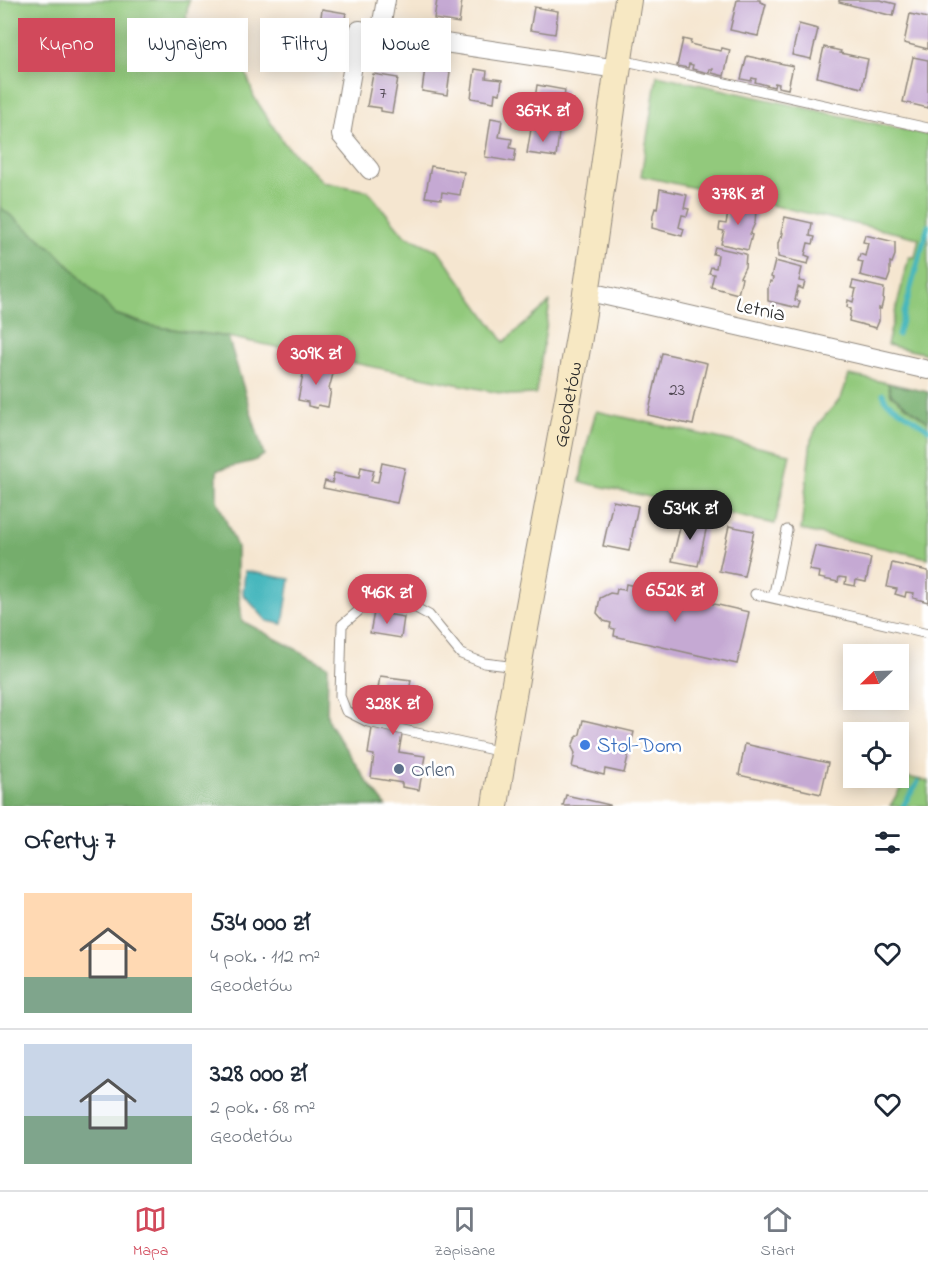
<!DOCTYPE html>
<html lang="pl">
<meta charset="utf-8">
<style>
:root{--surface:#fff;--page:#f2f2f3;--text:#1f2937;--muted:#747a83;--line:#e0e1e3;--accent:#d1495b}
body{margin:0;font-family:"Indie Flower",sans-serif;background:var(--page);color:var(--text);height:100vh;display:flex;flex-direction:column;font-size:22px;white-space:nowrap}
*{box-sizing:border-box;margin:0}
p{font-size:20px;color:var(--muted)}
.icon{flex:none;width:33px;height:33px;fill:none;stroke:currentColor;stroke-width:2;stroke-linecap:round;stroke-linejoin:round}
.map{position:relative;height:806px;overflow:hidden}
.panel{display:flex;flex-direction:column;background:var(--surface);flex:1}
.panel>*{flex:none}
.banner{position:absolute;left:18px;top:18px;width:600px;height:54px;display:flex;gap:12px}
.needle{width:39px;rotate:247deg}
.buttons{position:absolute;left:843px;top:644px;display:grid;gap:12px}
.buttons a{display:grid;place-items:center;width:66px;height:66px;border-radius:0px;background:var(--surface);box-shadow:0 3px 15px #0003;font-size:30px}
.price{position:absolute;translate:-50% -51px;padding:0 14px;border-radius:21px;background:var(--accent);color:#fff;font-size:20px;line-height:39px;filter:drop-shadow(0 2px 3px #0008)}
.price::after{content:'';position:absolute;left:50%;top:36px;width:18px;height:14px;margin-left:-9px;background:inherit;clip-path:polygon(0 0,100% 0,50% 100%)}
.price.current{background:#222;color:#fff}
ul{padding:0;list-style:none}
li{display:flex;align-items:center;gap:18px;height:150px;padding:0 24px}
li+li{border-top:2px solid var(--line)}
li span{display:grid;place-items:center;flex:none;width:168px;height:120px;border-radius:0px;color:#555}
li>.icon{margin-inline-start:auto}
span .icon{width:72px;height:72px;fill:#fffc;stroke-width:1}
li b{font-size:26px}
h2{display:flex;justify-content:space-between;align-items:center;height:72px;padding:0 24px;font-size:26px}
.chip{padding:0 21px;border-radius:0px;background:var(--surface);box-shadow:0 3px 15px #0003;font-size:21px;line-height:54px}
.chip.current{background:var(--accent);color:#fff}
.tabs{display:flex;justify-content:space-around;align-items:center;height:84px;border-top:2px solid var(--line);background:var(--surface);font-size:16px;color:var(--muted)}
.tabs a{display:grid;justify-items:center;gap:3px}
.tabs .current{color:var(--accent)}
.map>svg:first-child{display:block}
</style>
<div class="map">
<svg width="928" height="806" viewBox="0 0 928 806">
<rect width="100%" height="100%" fill="#fff"/>
<filter id="ink" filterUnits="userSpaceOnUse"><feTurbulence type="fractalNoise" baseFrequency=".0167" numOctaves="2"/><feDisplacementMap in="SourceGraphic" scale="12" xChannelSelector="R" yChannelSelector="G"/><feConvolveMatrix kernelMatrix="1 2 1 2 8 2 1 2 1" color-interpolation-filters="sRGB"/></filter>
<filter id="wash" filterUnits="userSpaceOnUse"><feTurbulence type="fractalNoise" baseFrequency=".008" numOctaves="4" result="noise"/><feDisplacementMap in="SourceGraphic" scale="24" xChannelSelector="R" yChannelSelector="G"/><feGaussianBlur stdDeviation="1.35" result="paint"/><feColorMatrix in="noise" values="0 0 0 0 0 0 0 0 0 0 0 0 0 0 0 0 0 1.4 0 .05"/><feComposite in="paint" operator="in"/></filter>
<g filter="url(#wash)">
<rect width="100%" height="100%" fill="#f5e6d0"/>
<path fill="#92c97c" stroke="#5e7a54" stroke-width="1.5" d="M0,0h189l-3,18 16,25 27,2 13,16 12,36 30,46 39,39 45,9 36,44 35,16 65,91 46,-40 -14,92 -27,1 -281,-58 -77,-11 -36,-12 -61,-64 -54,-43z
M657,75l271,60v219l-41,-9 22,-88h6l4,-19 -278,-62z
M849,375l39,8 3,12 37,27v136l-127,-28 10,-90 7,-16 23,-26z
M596,411l194,43 -15,70 -195,-42 5,-30z
M907,777l21,4v25h-38z"/>
<path fill="#75ad6c" stroke="#506c4c" stroke-width="1.5" d="M0,207l54,43 61,64 36,12 77,11 36,118 -10,6 -37,9v30l20,47v27l5,47 86,45 -1,48 2,9 37,57 20,26h-386z
M888,383l40,9v30l-37,-28z"/>
<path fill="#47b7bd" stroke="#397174" stroke-width="1.5" d="M245,571l45,8 -7,45 -16,-3 -24,-27z"/>
<g fill="none" stroke-linecap="round" stroke-linejoin="round">
<path stroke="#47b7bd" stroke-width="5" d="M898,335l30,-109
M883,394l3,7 42,28
M903,806l15,-24"/>
</g>
<g id="blocks">
<path fill="#c5a9d3" d="M437,0h25l-3,23 -25,-4z
M737,0h23v2l6,2 -8,32 -28,-6z
M839,0h41l16,4 -3,12 -54,-14z
M534,7l24,4 -3,23 -25,-4z
M322,9l24,4 -4,23 -23,-4z
M910,14l18,4v31l-24,-6z
M799,24l19,5 -7,30 -19,-4z
M683,39l8,2 -1,3 16,4 15,3 1,-3 8,2 -6,26 -12,-3 1,-4h-3l-1,4 -17,-4 1,-4 -4,-1 -1,4 -11,-2z
M824,47l17,4 -1,2 28,6 -6,29 -45,-11z
M747,56l46,10 -5,23 -10,-2 1,-3 -4,-1 -1,4 -19,-5 1,-3 -4,-1 -1,3 -10,-2z
M913,57l15,3v48l-25,-6z
M425,68l25,4 -3,23 -25,-4z
M475,69l12,2 -1,7 16,2 -2,14 -5,-1 -1,9 -23,-4z
M373,74l25,4 -6,35 -11,-2v-3l-14,-2z
M537,85l28,5 -3,25 -29,-3z
M491,118l11,2 -3,17 13,2 -2,9 6,1 -2,13 -29,-5z
M531,129l28,4 -3,24 -29,-4z
M431,166l33,6 -4,23 -18,-3 -1,7 -16,-2z
M660,189l27,6 -3,13 5,1 -2,7 -5,-1 -3,12 5,2 -2,7 -30,-8 1,-13 2,-7 2,1z
M725,203l31,7 -1,13 -5,11 2,1 -4,15 -27,-6 3,-13 -5,-1 1,-7 6,1 2,-12 -5,-1z
M785,217l27,6 -2,13 5,1 -2,7 -5,-1 -3,12 5,2 -2,7 -30,-7v-14l3,-7 1,1 1,-4h-2z
M865,235l30,7v13l-3,8 -2,-1v12l-3,8 -27,-7 3,-13 -5,-1 2,-7 5,2 3,-13 -5,-1z
M715,247l31,7 -1,13 -5,10 2,1 -4,16 -27,-7 3,-13 -5,-1 2,-6 5,1 2,-13 -5,-1z
M775,261l27,7 -3,13 6,1 -2,7 -5,-2 -3,13 5,1 -2,7 -30,-7v-13l2,-7 2,1 1,-4 -2,-1z
M853,281l31,7 -1,13 -2,8 -2,-1v13l-3,7 -27,-7 2,-12 -4,-2 1,-7 5,2 3,-13 -5,-1z
M662,353l45,10 -14,62 -45,-10z
M305,364l29,6 -5,19 2,1 -3,17 -10,-2 -1,3 -9,-2v-4l-10,-2z
M382,463l23,5 -8,35 -74,-15 2,-7 7,2 2,-10 25,5 2,-11 13,3 -3,11 7,1z
M613,501l25,5 -9,45 -26,-5z
M683,515l25,6 -10,45 -26,-5z
M729,526l25,5 -10,45 -25,-5z
M815,546l56,12 -5,24 -10,-2 -1,6 -10,-2 1,-6 -7,-1 -1,5 -19,-4 1,-6 -11,-2z
M892,563l36,8v31l-15,-4 1,-5 -8,-1 -1,5 -10,-3 2,-5 -10,-2z
M626,584l123,28 -12,52 -123,-28 1,-7 -5,-1 1,-5 -7,-2 -7,-8 3,-15 10,-5 6,1 1,-5 8,1z
M374,612l30,5 -3,21 -31,-5z
M380,676l31,4 -12,72 26,4 -6,34 -17,-3v-4l-31,-5 3,-23 -6,-1z
M583,720l51,12 -10,41 -19,-4 -1,6 -32,-8 3,-14 -3,-6 3,-8 5,-5z
M745,744l83,19 -7,31 -82,-19z
M566,795l44,10v1h-47z"/>
</g>
</g>
<g filter="url(#ink)">
<use href="#blocks" fill-opacity="0" stroke="#90887e" stroke-width="1.5"/>
<g fill="none" stroke-linecap="round" stroke-linejoin="round">
<defs>
<path id="lane" d="M621,60l307,68
M755,594l173,40
M773,598l14,-68
M502,752l-134,-30 -22,-11 -6,-15 2,-71 19,-16 18,-9 26,2 24,13 32,39 23,9 33,4"/>
<path id="street" d="M380,33l6,-33
M370,170l-29,-35 18,-105 258,39
M585,291l343,79"/>
<g id="secondary">
<path id="s1" d="M495,806c23,-157 57,-313 84,-469 19,-112 31,-225 49,-337"/>
</g>
</defs>
<use href="#lane" stroke="#90887e" stroke-width="11"/>
<use href="#street" stroke="#90887e" stroke-width="20"/>
<use href="#secondary" stroke="#90887e" stroke-width="28"/>
<use href="#lane" stroke="#fff" stroke-width="9"/>
<use href="#street" stroke="#fff" stroke-width="18"/>
<use href="#secondary" stroke="#f7e8c3" stroke-width="26"/>
</g>
</g>
<circle fill="#3f7fe0" stroke="#fff" stroke-width="2" cx="585" cy="745" r="6"/>
<circle fill="#5c6f8a" stroke="#fff" stroke-width="2" cx="399" cy="769" r="6"/>
<g text-anchor="middle" stroke-width="5" stroke-linejoin="round" paint-order="stroke">
<g font-size="18" fill="#524a55">
<text x="383" y="98">7</text>
<text x="677" y="395">23</text>
</g>
<g font-size="21" fill="#2b2b2b" stroke="#fff">
<text transform="translate(761 309) rotate(12)" y="7">Letnia</text>
<text dy="7" stroke="none"><textPath href="#s1" startOffset="408">Geodetów</textPath></text>
</g>
<g font-size="21" fill="#366cbe" stroke="#fff" text-anchor="start">
<text x="597" y="752">Stol-Dom</text>
</g>
<g font-size="21" fill="#4e5e75" stroke="#fff" text-anchor="start">
<text x="411" y="776">Orlen</text>
</g>
</g>
</svg>
<div class="buttons">
<a><svg class="needle" viewBox="-14 -14 28 28"><path d="M0-13l5 13h-10z" fill="#e53935"/><path d="M0 13l5-13h-10z" fill="#747a83"/></svg></a>
<a><svg class="icon" aria-label="locate" viewBox="0 0 24 24"><circle cx="12" cy="12" r="6"/><path d="M12 2v4M12 18v4M2 12h4M18 12h4"/></svg></a>
</div>
<b class="price" style="left:543px;top:143px">367K zł</b>
<b class="price" style="left:738px;top:226px">378K zł</b>
<b class="price" style="left:316px;top:386px">309K zł</b>
<b class="price current" style="left:690px;top:541px">534K zł</b>
<b class="price" style="left:675px;top:623px">652K zł</b>
<b class="price" style="left:387px;top:625px">946K zł</b>
<b class="price" style="left:393px;top:736px">328K zł</b>
<div class="banner">
<a class="chip current">Kupno</a>
<a class="chip">Wynajem</a>
<a class="chip">Filtry</a>
<a class="chip">Nowe</a>
</div>
</div>
<section class="panel">
<h2>Oferty: 7<svg class="icon" aria-label="filters" viewBox="0 0 24 24"><path d="M4 7h16M4 17h16"/><circle cx="9" cy="7" r="2"/><circle cx="15" cy="17" r="2"/></svg></h2>
<ul>
<li><span style="background:linear-gradient(#ffd9b3 70%,#7fa58c 0)"><svg class="icon" aria-label="home" viewBox="0 0 24 24"><path d="M3 11l9-7 9 7M6 9v11h12V9"/></svg></span><div><b>534 000 zł</b><p>4 pok. · 112 m²</p><p>Geodetów</p></div><svg class="icon" aria-label="heart" viewBox="0 0 24 24"><path d="M12 20l-8-8c-3-5 5-10 8-4 3-6 11-1 8 4z"/></svg></li>
<li><span style="background:linear-gradient(#c9d6e8 60%,#7fa58c 0)"><svg class="icon" aria-label="home" viewBox="0 0 24 24"><path d="M3 11l9-7 9 7M6 9v11h12V9"/></svg></span><div><b>328 000 zł</b><p>2 pok. · 68 m²</p><p>Geodetów</p></div><svg class="icon" aria-label="heart" viewBox="0 0 24 24"><path d="M12 20l-8-8c-3-5 5-10 8-4 3-6 11-1 8 4z"/></svg></li>
</ul>
</section>
<nav class="tabs">
<a class="current"><svg class="icon" aria-label="map" viewBox="0 0 24 24"><path d="M3 6l6-2 6 2 6-2v14l-6 2-6-2-6 2zM9 4v14M15 6v14"/></svg>Mapa</a>
<a><svg class="icon" aria-label="saved" viewBox="0 0 24 24"><path d="M7 4h10v16l-5-4-5 4z"/></svg>Zapisane</a>
<a><svg class="icon" aria-label="home" viewBox="0 0 24 24"><path d="M3 11l9-7 9 7M6 9v11h12V9"/></svg>Start</a>
</nav>
